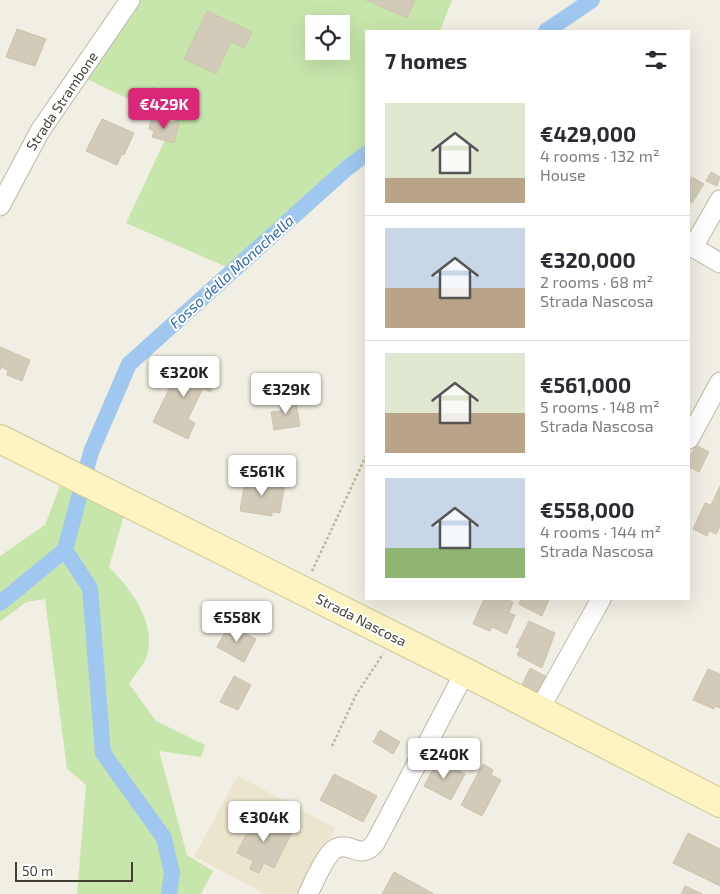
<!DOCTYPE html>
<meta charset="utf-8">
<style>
:root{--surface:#fff;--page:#f7f7f7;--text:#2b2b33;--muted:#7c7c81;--line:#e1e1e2;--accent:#db2777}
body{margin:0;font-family:"Exo 2",sans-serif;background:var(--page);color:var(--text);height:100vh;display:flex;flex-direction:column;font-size:19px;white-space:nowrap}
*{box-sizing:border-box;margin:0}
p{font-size:16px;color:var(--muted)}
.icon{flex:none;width:28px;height:28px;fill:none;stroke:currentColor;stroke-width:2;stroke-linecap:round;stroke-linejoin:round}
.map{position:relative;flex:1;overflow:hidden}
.sheet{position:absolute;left:365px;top:30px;width:325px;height:570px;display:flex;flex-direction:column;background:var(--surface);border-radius:0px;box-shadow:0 5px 20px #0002}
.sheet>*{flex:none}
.buttons{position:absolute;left:305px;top:15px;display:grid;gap:10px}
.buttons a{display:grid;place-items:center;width:45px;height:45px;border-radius:0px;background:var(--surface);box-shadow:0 5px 20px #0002;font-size:25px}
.scale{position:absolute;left:15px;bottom:12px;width:118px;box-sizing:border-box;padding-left:5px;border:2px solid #433f34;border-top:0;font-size:14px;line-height:18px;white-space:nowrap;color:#433f34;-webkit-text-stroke:4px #fff;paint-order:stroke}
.price{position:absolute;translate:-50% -42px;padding:0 11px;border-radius:5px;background:#fff;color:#222;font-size:16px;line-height:32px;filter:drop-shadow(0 1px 2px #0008)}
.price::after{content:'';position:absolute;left:50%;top:30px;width:15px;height:11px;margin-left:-8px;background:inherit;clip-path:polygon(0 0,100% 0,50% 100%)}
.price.on{background:var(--accent);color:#fff}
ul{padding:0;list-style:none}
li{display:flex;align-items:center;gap:15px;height:125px;padding:0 20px}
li+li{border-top:1px solid var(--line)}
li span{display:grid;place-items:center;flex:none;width:140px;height:100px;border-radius:0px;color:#555}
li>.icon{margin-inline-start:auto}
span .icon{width:60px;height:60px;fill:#fffc;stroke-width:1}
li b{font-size:21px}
h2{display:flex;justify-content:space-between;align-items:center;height:60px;padding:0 20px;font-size:21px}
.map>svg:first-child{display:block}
</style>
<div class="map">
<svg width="720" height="894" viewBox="0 0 720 894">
<rect width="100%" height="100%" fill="#f1eee3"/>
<path fill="#ebe5cd" d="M238,776l97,52 -35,66h-35l-71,-38z"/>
<path fill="#c7e6ac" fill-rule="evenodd" d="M136,0h316l-12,31h-74v120l-23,16 -112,102 -105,-46 48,-102 -91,-44zM314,24h27v27h-27z
M60,486l64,29 -15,52c21,21 45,52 39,84 -1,11 -14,24 -19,33l27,37 49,24 -4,12 -42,-6 28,104 26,16 -12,23h-124l9,-109 -19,-16 -22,-170 -19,3 -26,20v-66l45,-31z"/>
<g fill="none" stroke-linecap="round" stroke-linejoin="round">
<path stroke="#9fc7ef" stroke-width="16" d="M546,31l46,-31
M65,550l25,38 13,165 61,85 8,35 -3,21
M0,603l65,-53 26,-98 38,-88 217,-195 20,-15"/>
</g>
<path fill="#d3cbb9" stroke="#cdc4ac" d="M366,0h49l-8,18z
M207,11l45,21 -8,16 -13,-6 -15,32 -32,-15z
M17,29l29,10 -11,27 -29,-9z
M152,87l35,18 -8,16 -35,-18z
M152,117l27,7 -5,19 -22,-6 2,-6 -5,-2z
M102,119l32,14 -10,22 -2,-1 -5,11 -31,-14z
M711,172l9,5 -3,9 -11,-5z
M692,177l12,7 -12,19 -3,-2v-19z
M0,347l30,13 -8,21 -15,-6 1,-5 -7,-3 -1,3z
M184,358l34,17 -8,17 -7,-4 -15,31 7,4 -7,16 -35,-17z
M295,396l5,30 -26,4 -3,-18 10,-1 -2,-12z
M696,445l13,7 -10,20 -10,-5v-9z
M254,478l31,5 -5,30 -8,-1v4l-32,-5 5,-31 8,1z
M720,486v40l-4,8 -7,-3 -2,5 -14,-7 12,-26 6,2z
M484,599h21l8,3 -4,11 6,2 -8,19 -15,-7 -2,4 -17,-7z
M521,599h28l-7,17 -23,-12z
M529,621l26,12 -13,35 -25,-13 3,-6 -4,-2z
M229,625l27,14 -12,23 -27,-15z
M530,668l17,9 -9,17 -16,-9z
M708,669l12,5v34l-5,-2 -1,3 -21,-9z
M234,676l17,9 -13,25 -18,-8z
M380,730l20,12 -7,12 -20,-12z
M438,760l27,14 -14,26 -27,-14z
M483,764l10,6 -2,5 10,5 -19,36 -21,-11z
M334,774l43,22 -14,26 -43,-22z
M256,814l36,18 -18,36 -10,-5 -5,10 -9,-4 3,-8 -16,-8z
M688,833l32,16v37l-47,-23z
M394,872l40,22h-52z
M685,886l17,8h-21z"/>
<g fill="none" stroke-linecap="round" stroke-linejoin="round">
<defs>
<path id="street" d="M0,206l40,-75 90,-131
M689,245l31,18
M693,247l27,-47
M689,439l31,-57
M539,710l62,-111
M308,894c5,-10 17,-39 27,-45 15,-9 25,13 40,-6l90,-171"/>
<path id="secondary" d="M0,439l465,233 255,131"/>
</defs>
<use href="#street" stroke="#bdb7a6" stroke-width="21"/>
<use href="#secondary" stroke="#d1c693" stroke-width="30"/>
<path stroke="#beb498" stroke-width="2.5" stroke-dasharray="2.5 2.5" stroke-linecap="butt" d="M312,571l54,-115
M332,746l24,-51 27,-41"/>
<use href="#street" stroke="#fff" stroke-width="19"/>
<use href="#secondary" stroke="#fef4c1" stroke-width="28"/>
</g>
<g text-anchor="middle" stroke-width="4" stroke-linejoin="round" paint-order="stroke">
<g font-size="14" fill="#433f34" stroke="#fff">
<text transform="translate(62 101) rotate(-56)" y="5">Strada Strambone</text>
<text transform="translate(361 620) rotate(27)" y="5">Strada Nascosa</text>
</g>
<g font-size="15" font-style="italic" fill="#2f6cad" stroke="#fff">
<text transform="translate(232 272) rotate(-42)" y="5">Fosso della Monachella</text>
</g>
</g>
</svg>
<div class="buttons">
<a><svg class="icon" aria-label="locate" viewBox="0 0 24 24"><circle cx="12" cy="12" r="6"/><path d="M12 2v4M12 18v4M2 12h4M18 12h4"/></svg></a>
</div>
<div class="scale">50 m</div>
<b class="price on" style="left:164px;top:130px">€429K</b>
<b class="price" style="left:184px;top:398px">€320K</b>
<b class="price" style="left:286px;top:415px">€329K</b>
<b class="price" style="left:262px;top:497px">€561K</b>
<b class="price" style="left:237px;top:643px">€558K</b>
<b class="price" style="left:444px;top:780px">€240K</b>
<b class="price" style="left:264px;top:843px">€304K</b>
<section class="sheet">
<h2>7 homes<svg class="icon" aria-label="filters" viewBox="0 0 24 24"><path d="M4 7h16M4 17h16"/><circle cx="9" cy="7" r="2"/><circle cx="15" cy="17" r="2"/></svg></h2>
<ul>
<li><span style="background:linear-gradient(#dfe7d0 75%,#b9a48a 0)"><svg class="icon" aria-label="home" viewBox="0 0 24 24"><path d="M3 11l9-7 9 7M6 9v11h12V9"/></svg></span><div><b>€429,000</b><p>4 rooms · 132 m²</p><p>House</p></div></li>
<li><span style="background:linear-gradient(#c9d6e8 60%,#b9a48a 0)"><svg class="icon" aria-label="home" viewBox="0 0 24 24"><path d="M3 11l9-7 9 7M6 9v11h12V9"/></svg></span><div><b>€320,000</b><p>2 rooms · 68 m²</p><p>Strada Nascosa</p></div></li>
<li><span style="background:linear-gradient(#dfe7d0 60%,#b9a48a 0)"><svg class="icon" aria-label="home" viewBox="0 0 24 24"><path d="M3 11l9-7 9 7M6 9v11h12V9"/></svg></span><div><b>€561,000</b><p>5 rooms · 148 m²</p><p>Strada Nascosa</p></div></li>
<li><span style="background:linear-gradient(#c9d6e8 70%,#8fb573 0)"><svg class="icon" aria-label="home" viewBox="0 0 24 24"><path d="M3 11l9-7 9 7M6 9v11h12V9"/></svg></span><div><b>€558,000</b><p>4 rooms · 144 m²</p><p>Strada Nascosa</p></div></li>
</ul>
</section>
</div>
